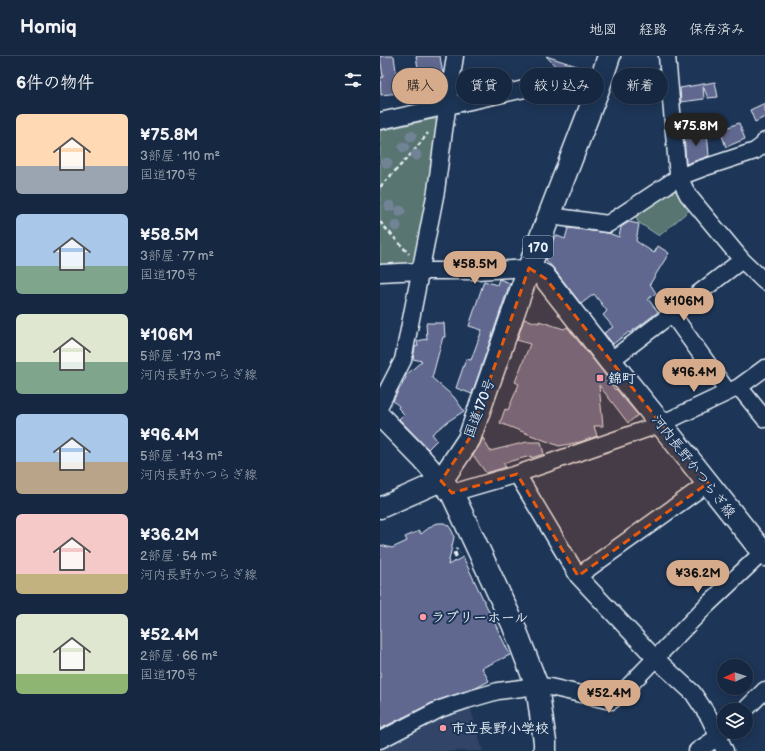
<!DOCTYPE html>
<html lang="ja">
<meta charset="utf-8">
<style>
:root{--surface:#162841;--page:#23344c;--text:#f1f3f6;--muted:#9ea6b1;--line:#35445a;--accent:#d6ab8b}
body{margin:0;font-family:"Balsamiq Sans","Klee One",sans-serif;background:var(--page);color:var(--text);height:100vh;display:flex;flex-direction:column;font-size:15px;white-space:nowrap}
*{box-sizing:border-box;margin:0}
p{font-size:13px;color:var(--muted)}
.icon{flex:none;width:22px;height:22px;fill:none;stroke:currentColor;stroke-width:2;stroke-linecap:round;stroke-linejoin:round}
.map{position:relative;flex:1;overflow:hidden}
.details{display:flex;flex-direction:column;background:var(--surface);width:380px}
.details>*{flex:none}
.top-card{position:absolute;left:12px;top:12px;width:313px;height:36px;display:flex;gap:8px}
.needle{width:26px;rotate:266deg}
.controls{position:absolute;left:337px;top:603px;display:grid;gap:8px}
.controls a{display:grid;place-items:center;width:36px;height:36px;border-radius:50%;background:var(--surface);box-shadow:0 2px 10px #0003,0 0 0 1px var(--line);font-size:20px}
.price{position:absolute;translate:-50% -34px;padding:0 9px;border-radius:14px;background:var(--accent);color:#111;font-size:13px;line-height:26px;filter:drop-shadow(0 1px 2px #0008)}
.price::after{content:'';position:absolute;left:50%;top:24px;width:12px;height:9px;margin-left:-6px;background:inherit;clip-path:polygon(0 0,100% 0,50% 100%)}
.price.on{background:#222;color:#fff}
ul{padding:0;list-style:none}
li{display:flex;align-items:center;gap:12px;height:100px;padding:0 16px}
li span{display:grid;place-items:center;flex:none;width:112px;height:80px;border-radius:6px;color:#555}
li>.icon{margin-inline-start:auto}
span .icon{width:48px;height:48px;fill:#fffc;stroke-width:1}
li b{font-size:17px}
h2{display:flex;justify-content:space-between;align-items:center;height:48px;padding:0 16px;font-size:17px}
.pill{padding:0 14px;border-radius:18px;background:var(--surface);box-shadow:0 2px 10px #0003,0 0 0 1px var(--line);font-size:14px;line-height:36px}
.pill.on{background:var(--accent);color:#111}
header{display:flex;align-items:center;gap:24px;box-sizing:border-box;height:56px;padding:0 20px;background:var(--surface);border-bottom:1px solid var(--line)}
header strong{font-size:19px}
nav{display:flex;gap:22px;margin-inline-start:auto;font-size:14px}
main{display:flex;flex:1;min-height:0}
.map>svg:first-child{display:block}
</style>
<header>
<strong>Homiq</strong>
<nav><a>地図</a><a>経路</a><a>保存済み</a></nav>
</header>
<main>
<section class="details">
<h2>6件の物件<svg class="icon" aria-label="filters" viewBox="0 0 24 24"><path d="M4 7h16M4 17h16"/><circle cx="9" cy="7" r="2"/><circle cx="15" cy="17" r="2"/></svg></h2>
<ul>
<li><span style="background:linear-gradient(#ffd9b3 65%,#9aa5b1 0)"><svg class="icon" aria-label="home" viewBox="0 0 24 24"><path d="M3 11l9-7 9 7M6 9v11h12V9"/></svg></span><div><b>¥75.8M</b><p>3部屋 · 110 m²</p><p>国道170号</p></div></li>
<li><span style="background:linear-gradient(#a9c7e8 65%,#7fa58c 0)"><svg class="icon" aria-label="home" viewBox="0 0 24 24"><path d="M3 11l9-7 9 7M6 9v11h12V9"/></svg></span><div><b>¥58.5M</b><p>3部屋 · 77 m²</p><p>国道170号</p></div></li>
<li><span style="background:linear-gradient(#dfe7d0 60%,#7fa58c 0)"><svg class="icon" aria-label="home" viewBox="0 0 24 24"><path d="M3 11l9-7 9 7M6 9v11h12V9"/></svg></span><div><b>¥106M</b><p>5部屋 · 173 m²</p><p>河内長野かつらぎ線</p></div></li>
<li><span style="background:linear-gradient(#a9c7e8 60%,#b9a48a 0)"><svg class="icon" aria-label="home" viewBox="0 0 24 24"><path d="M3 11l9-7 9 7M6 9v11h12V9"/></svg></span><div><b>¥96.4M</b><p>5部屋 · 143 m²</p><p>河内長野かつらぎ線</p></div></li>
<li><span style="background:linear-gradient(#f6c9c9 75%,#c2b280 0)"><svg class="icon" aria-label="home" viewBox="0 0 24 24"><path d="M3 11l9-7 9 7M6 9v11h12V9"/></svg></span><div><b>¥36.2M</b><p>2部屋 · 54 m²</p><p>河内長野かつらぎ線</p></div></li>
<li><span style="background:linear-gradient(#dfe7d0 75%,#8fb573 0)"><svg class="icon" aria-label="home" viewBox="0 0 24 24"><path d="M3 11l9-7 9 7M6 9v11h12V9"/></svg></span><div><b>¥52.4M</b><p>2部屋 · 66 m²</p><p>国道170号</p></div></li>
</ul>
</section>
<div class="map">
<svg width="385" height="695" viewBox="0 0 385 695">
<rect width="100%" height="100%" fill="#1d3557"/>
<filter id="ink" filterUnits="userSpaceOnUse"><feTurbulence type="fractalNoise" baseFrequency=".025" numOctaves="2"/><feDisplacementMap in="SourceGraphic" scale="8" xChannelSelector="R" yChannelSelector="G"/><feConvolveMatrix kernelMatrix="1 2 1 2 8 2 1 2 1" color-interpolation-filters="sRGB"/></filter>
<g filter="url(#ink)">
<path fill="#314468" d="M89,647l14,48h-103v-5z"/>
<path fill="#587471" stroke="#a0b2b4" d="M53,63l3,1 2,8 -23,138 -35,2v-137z
M298,132l15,19 -34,29 -21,-14 -3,-7z"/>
<path fill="#61688f" stroke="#e8f1f8" d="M0,0h14l5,37 -18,2 -1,-17 3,-1z
M36,0h24l3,19 -4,21 -16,3z
M166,0l43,14 -2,5 -14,-5h-5l-8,1z
M335,26l3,15 -10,1 -5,-12 1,13 -23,3 -1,-14z
M385,47v14l-10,5 -5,-12z
M359,67l6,16 -19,8 -6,-17z
M327,76l2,24 -23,8 -2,-30z
M249,166l10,2 -3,17 18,12 4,-7 11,7 -19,31 6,9 -8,6 10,13 -28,21 -1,-1 -16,12 -9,-11 9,-6 -10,-12 4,-4 -13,-17 -13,10 -27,-35 -8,-9 9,-25 10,4 3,-11 40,5 11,4 2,-10z
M119,223l11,4 -38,111 -16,-6 10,-29 5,1 11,-30 -13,-4 15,-45 13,4z
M144,263l15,4v-2l25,8 3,-2 41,51 7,12 1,-1 22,26 -10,8 -29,-38 4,41h-9l3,10 -17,6 -21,4 -59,-23 5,-14 3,1 11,-26 -4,-2 15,-38 -13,-4z
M46,267h18l1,14h-2l-11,41 22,19 10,14 -17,11 -15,12 5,6 -9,9 -29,-30 5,-5 -6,-6 1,-2 -6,-5 6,-12 4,-5 -1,-1 4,-5 -1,-2 17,-15 -9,-2 2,-12 3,-1 -1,-5 10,-2z
M103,382l7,13 37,-9h14l3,12 -13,4v-2l-28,7 3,4 -20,6 -13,-18 6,-9z
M59,467h5l4,2 3,4 2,4 1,4 -6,28 15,-8 47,98 -28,13 7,13 -13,7 -40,13 -56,28v-184l12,3 15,-7 -2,-4 14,-6 2,3 13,-10z"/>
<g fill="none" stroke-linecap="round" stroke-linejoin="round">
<defs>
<path id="minor" d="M287,0l10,110 2,11 9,18 54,65 23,22
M0,65l190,-42 28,10
M169,162l9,-1 50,7 71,-47 24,-9 52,-17 8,-6 2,-4
M0,217l40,-2h56l53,-3
M292,258l56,78
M230,305l132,-101
M359,331l26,32
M0,349l23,-45 33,-169 8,-60 11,-75
M137,418l61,102 77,82 38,35 16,24 16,34
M72,437l65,-19 144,-50 78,-37 26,-19
M198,520l130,-93
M365,654l20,-20
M0,684l60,-31 27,-9 31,-9 39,-5 13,1 61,14 11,-8 84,-87 57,-54
M317,695l21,-14 6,-6"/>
<path id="tertiary" d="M0,360l43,44 18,21 -61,27"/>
<path id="secondary" d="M149,212l15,8 2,3 64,82 51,63 104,131"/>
<path id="trunk" d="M165,695v-9l-8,-56 -24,-62 -61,-131 -11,-12 28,-42 60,-171 69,-179 11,-33"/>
</defs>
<use href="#minor" stroke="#e8f1f8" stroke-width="19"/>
<use href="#tertiary" stroke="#e8f1f8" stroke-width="23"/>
<use href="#secondary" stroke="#e8f1f8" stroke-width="25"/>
<use href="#trunk" stroke="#e8f1f8" stroke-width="25"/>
<path stroke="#e8f1f8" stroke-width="2.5" stroke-dasharray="4 3" stroke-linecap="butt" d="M0,131l34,-36 14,-18
M0,166l29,32
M73,498l3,-1 2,-2 -2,-3
M74,501l6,-4"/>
<use href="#minor" stroke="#1d3557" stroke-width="16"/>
<use href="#tertiary" stroke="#1d3557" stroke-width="20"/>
<use href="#secondary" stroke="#1d3557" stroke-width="22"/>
<use href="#trunk" stroke="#1d3557" stroke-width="22"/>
</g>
<g fill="#718496">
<circle cx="31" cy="80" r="5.5"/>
<circle cx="24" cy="91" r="5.5"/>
<circle cx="36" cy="99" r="5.5"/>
<circle cx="7" cy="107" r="5.5"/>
<circle cx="10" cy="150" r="5.5"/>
<circle cx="20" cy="155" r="5.5"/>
<circle cx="16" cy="170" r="5.5"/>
</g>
</g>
<path fill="#e8590c" fill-opacity="0.2" stroke="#e8590c" stroke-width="3" stroke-dasharray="8 5" stroke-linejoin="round" d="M149,212l17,11 162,204 -130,93 -61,-102 -65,19 -11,-12 28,-42z"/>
<g fill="#ff9aa2" stroke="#1d3557" stroke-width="1.5">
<rect x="216" y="318" width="8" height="8" rx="2"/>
<circle cx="43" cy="561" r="4"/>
<circle cx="63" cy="672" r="4"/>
</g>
<g text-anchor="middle" stroke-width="4" stroke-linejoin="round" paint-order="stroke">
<rect fill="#1d3557" stroke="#abb9c8" stroke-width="1" x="143" y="180" width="30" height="22" rx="3"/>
<g font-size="13" font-weight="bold" fill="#e8f1f8">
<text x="158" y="196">170</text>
</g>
<g font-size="14" font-weight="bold" fill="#e8f1f8" stroke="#1d3557" text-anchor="start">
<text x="228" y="327">錦町</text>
<text x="51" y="566">ラブリーホール</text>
<text x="71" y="677">市立長野小学校</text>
</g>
<g font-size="14" fill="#e8f1f8" stroke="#1d3557">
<text transform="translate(99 352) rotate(-69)" y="5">国道170号</text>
<text transform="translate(314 410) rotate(52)" y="5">河内長野かつらぎ線</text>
</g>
</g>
</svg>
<div class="controls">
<a><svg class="needle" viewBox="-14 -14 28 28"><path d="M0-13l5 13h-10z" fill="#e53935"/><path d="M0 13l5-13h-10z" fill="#9ea6b1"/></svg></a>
<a><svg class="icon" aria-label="layers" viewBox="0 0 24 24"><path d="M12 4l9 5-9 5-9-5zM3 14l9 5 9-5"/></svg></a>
</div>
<b class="price on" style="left:316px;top:91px">¥75.8M</b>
<b class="price" style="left:95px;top:229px">¥58.5M</b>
<b class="price" style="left:304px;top:266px">¥106M</b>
<b class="price" style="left:314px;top:337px">¥96.4M</b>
<b class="price" style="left:318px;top:538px">¥36.2M</b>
<b class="price" style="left:229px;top:658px">¥52.4M</b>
<div class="top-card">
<a class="pill on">購入</a>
<a class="pill">賃貸</a>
<a class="pill">絞り込み</a>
<a class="pill">新着</a>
</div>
</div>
</main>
